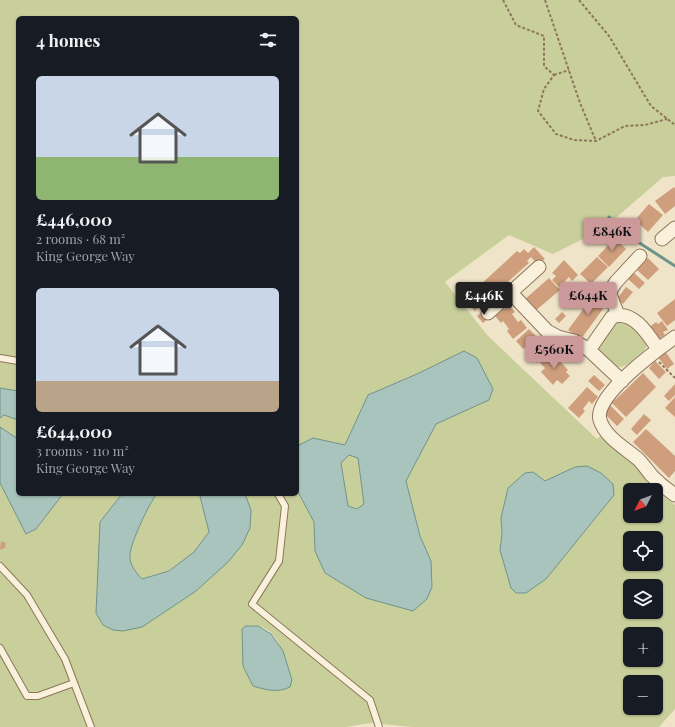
<!DOCTYPE html>
<meta charset="utf-8">
<style>
:root{--surface:#171b24;--page:#20242c;--text:#f1f3f6;--muted:#9ea1a6;--accent:#cc999b}
body{margin:0;font-family:"Playfair Display",serif;background:var(--page);color:var(--text);height:100vh;display:flex;flex-direction:column;font-size:15px;white-space:nowrap}
*{box-sizing:border-box;margin:0}
p{font-size:13px;color:var(--muted)}
.icon{flex:none;width:22px;height:22px;fill:none;stroke:currentColor;stroke-width:2;stroke-linecap:round;stroke-linejoin:round}
.map{position:relative;flex:1;overflow:hidden}
.side{position:absolute;left:16px;top:16px;width:283px;height:480px;display:flex;flex-direction:column;background:var(--surface);border-radius:6px;box-shadow:0 1px 3px #0004}
.side>*{flex:none}
.needle{width:26px;rotate:228deg}
.controls{position:absolute;left:623px;top:483px;display:grid;gap:8px}
.controls a{display:grid;place-items:center;width:40px;height:40px;border-radius:6px;background:var(--surface);box-shadow:0 1px 3px #0004;font-size:20px}
.price{position:absolute;translate:-50% -34px;padding:0 9px;border-radius:4px;background:var(--accent);color:#111;font-size:13px;line-height:26px;filter:drop-shadow(0 1px 2px #0008)}
.price::after{content:'';position:absolute;left:50%;top:24px;width:12px;height:9px;margin-left:-6px;background:inherit;clip-path:polygon(0 0,100% 0,50% 100%)}
.price.on{background:#222;color:#fff}
ul{padding:0;list-style:none}
li{display:grid;align-content:center;gap:8px;height:212px;padding:0 20px}
li span{display:grid;place-items:center;height:124px;border-radius:6px;color:#555}
li>.icon{margin-inline-start:auto}
span .icon{width:72px;height:72px;fill:#fffc;stroke-width:1}
li b{font-size:17px}
h2{display:flex;justify-content:space-between;align-items:center;height:48px;padding:0 20px;font-size:17px}
.map>svg:first-child{display:block}
</style>
<div class="map">
<svg width="675" height="727" viewBox="0 0 675 727">
<rect width="100%" height="100%" fill="#f0e4c8"/>
<path fill="#c9cf9b" fill-rule="evenodd" d="M0,0h675v176l-12,1 -60,52 -50,25 -44,-19 -64,47 43,54 109,103 4,-4 33,29 16,22 5,4h-25v26h26v-26l19,15v204l-16,18h-247l-41,-4 -25,4h-346v-244l27,51 9,-5 27,-35h59l-22,28 3,103 147,-115 -5,-16h52v-4l17,32 1,29 112,48 5,-12 -1,-26 -11,-25 -14,-55 30,-57 53,-24 -25,-49 -47,23 -49,21 -23,50 -32,-7 -16,8v-428h-279v373l-18,-3zM533,472l12,9 69,14 -33,39 -81,16 2,-16 -1,-16 7,-30 17,-15zM630,538h26v26h-26zM630,586h26v26h-26zM245,626c4,0 9,-1 13,0 23,5 27,36 34,54l-39,6 -10,-20 -1,-36zM630,634h26v26h-26zM630,682h26v26h-26z
M626,320l16,17 5,9c-3,6 -9,9 -14,14 -16,15 -23,3 -36,-10l1,-4 17,-25z
M4,415l14,5v19l-18,-12v-9z
M349,455l9,3 6,47 -7,4 -9,-3 -7,-43z
M157,494h41l2,2 9,36 -15,20 -25,19 -27,8c-6,-6 -13,-15 -12,-24 0,-11 20,-54 27,-61z"/>
<path fill="#a9c4bc" stroke="#6f938a" fill-rule="evenodd" d="M464,351l13,7 16,31 -4,11 -53,24 -30,57 14,55 11,25 1,26 -5,12 -14,12 -47,-13 -41,-25 -10,-22 -1,-29 -17,-32v-44l16,-8 32,7 23,-50 49,-21zM349,455l9,3 6,46 -7,5 -9,-3 -7,-43z
M0,388l18,3v29l-14,-5 -4,3z
M0,427l18,12v55h45l-27,35 -10,5 -26,-51z
M587,466l14,7 12,11 1,11 -68,84 -20,14h-10l-5,-5 -11,-38 2,-16 -1,-16 7,-30 17,-15 8,-1 12,9 30,-14z
M122,494h35c-7,7 -27,50 -27,61 -1,9 6,18 12,24l27,-8 25,-19 15,-20 -9,-36 -2,-2h47l6,16 -1,18 -8,17 -14,17 -32,29 -54,36 -19,4 -10,-1 -10,-5 -7,-12 4,-91z
M245,626h13l13,8 12,17 9,29 -2,7c-12,6 -24,3 -37,-1l-10,-20 -1,-37z"/>
<g fill="none" stroke-linecap="round" stroke-linejoin="round">
<path stroke="#6f938a" stroke-width="3" d="M609,217l12,14 54,35"/>
</g>
<path fill="#cf9f7d" d="M674,187l1,1v18l-10,8 -10,-13z
M649,204l14,11 -15,17 -13,-12z
M615,238l11,11 -17,18 -11,-11z
M534,247l11,12 -7,6 -7,-8 -4,4 2,2 -39,35 -11,-12 38,-35 3,2 4,-4 4,4z
M597,257l11,10 -17,17 -11,-10z
M648,258l11,11 -11,11 -11,-10z
M564,260l14,15 -6,6 -3,-4 -10,10 -7,-7 4,-4 -4,-3z
M634,273l11,10 -6,6 -11,-10z
M549,278l11,12 -26,22 -10,-12z
M471,285l7,8 2,-2 7,9 -12,11 -8,-8 2,-2 -6,-9z
M626,287l7,5 -10,12 -6,-5z
M595,293l13,9 -27,37 -13,-9z
M675,299v21l-8,6 -10,-13z
M509,305l6,7 -3,2 6,8 3,-2 6,8 -14,11 -6,-8 2,-2 -6,-8 -2,2 -6,-7z
M484,310l6,7 -7,6 -6,-7z
M562,312l4,4 -7,7 -4,-4z
M662,321l6,9 -5,2 2,3 -8,5 -9,-12 8,-6 2,2z
M529,329l7,7 -2,2 7,8 2,-2 7,7 -13,12 -7,-7 3,-2 -8,-7 -2,2 -7,-8z
M665,351l9,13 -7,5 -9,-12z
M549,354l4,5 3,-2 12,13 -2,2 4,4 -8,8 -5,-4 -4,5 -12,-13 4,-4 -5,-5z
M655,361l11,11 -7,7 -10,-11z
M643,373l13,14 -30,30 -14,-14z
M594,375l11,10 -6,6 -11,-10z
M675,384v11l-6,6 -5,-5z
M587,387l11,10 -6,7 -3,-3 -6,8 2,2 -6,7 -11,-10z
M675,397v20l-10,-9z
M611,406l13,13 -7,7 -13,-13z
M644,414l7,6 -14,15 -6,-6z
M646,429l29,27v15l-6,7 -36,-36z
M1,541l5,2 -1,5 -5,2z"/>
<g fill="none" stroke-linecap="round" stroke-linejoin="round">
<defs>
<path id="service" d="M0,358l18,3
M278,494l7,12 -6,55 -27,43 118,96 9,27
M0,566l27,29 38,64 26,68
M0,648l27,48h11l36,-13"/>
<path id="minor" d="M662,239l13,-11
M511,293l36,38 11,6 16,4 15,9 33,31
M488,313l51,-46
M618,315l-7,-18 -1,-6 6,-9 24,-26
M675,337c-18,13 -82,59 -75,83 5,17 25,28 38,39 5,5 9,11 14,17 7,7 14,13 23,19
M589,350l23,-33c21,-8 36,17 46,32"/>
</defs>
<use href="#service" stroke="#8d765c" stroke-width="8"/>
<use href="#minor" stroke="#8d765c" stroke-width="15"/>
<path stroke="#8d765c" stroke-width="2" stroke-dasharray="3 2" stroke-linecap="butt" d="M503,0l13,25 28,11v30l10,9 -10,14 -6,22 18,23 18,6 22,1 29,-15 20,-1 22,-6
M545,0l35,103 16,38
M579,0l30,36 42,70 24,19
M554,75l15,-5
M659,362l16,16"/>
<use href="#service" stroke="#faf1dc" stroke-width="6"/>
<use href="#minor" stroke="#faf1dc" stroke-width="13"/>
</g>
</svg>
<div class="controls">
<a><svg class="needle" viewBox="-14 -14 28 28"><path d="M0-13l5 13h-10z" fill="#e53935"/><path d="M0 13l5-13h-10z" fill="#9ea1a6"/></svg></a>
<a><svg class="icon" aria-label="locate" viewBox="0 0 24 24"><circle cx="12" cy="12" r="6"/><path d="M12 2v4M12 18v4M2 12h4M18 12h4"/></svg></a>
<a><svg class="icon" aria-label="layers" viewBox="0 0 24 24"><path d="M12 4l9 5-9 5-9-5zM3 14l9 5 9-5"/></svg></a>
<a>+</a>
<a>−</a>
</div>
<b class="price" style="left:612px;top:252px">£846K</b>
<b class="price on" style="left:484px;top:316px">£446K</b>
<b class="price" style="left:588px;top:316px">£644K</b>
<b class="price" style="left:554px;top:370px">£560K</b>
<section class="side">
<h2>4 homes<svg class="icon" aria-label="filters" viewBox="0 0 24 24"><path d="M4 7h16M4 17h16"/><circle cx="9" cy="7" r="2"/><circle cx="15" cy="17" r="2"/></svg></h2>
<ul>
<li><span style="background:linear-gradient(#c9d6e8 65%,#8fb573 0)"><svg class="icon" aria-label="home" viewBox="0 0 24 24"><path d="M3 11l9-7 9 7M6 9v11h12V9"/></svg></span><div><b>£446,000</b><p>2 rooms · 68 m²</p><p>King George Way</p></div></li>
<li><span style="background:linear-gradient(#c9d6e8 75%,#b9a48a 0)"><svg class="icon" aria-label="home" viewBox="0 0 24 24"><path d="M3 11l9-7 9 7M6 9v11h12V9"/></svg></span><div><b>£644,000</b><p>3 rooms · 110 m²</p><p>King George Way</p></div></li>
</ul>
</section>
</div>
